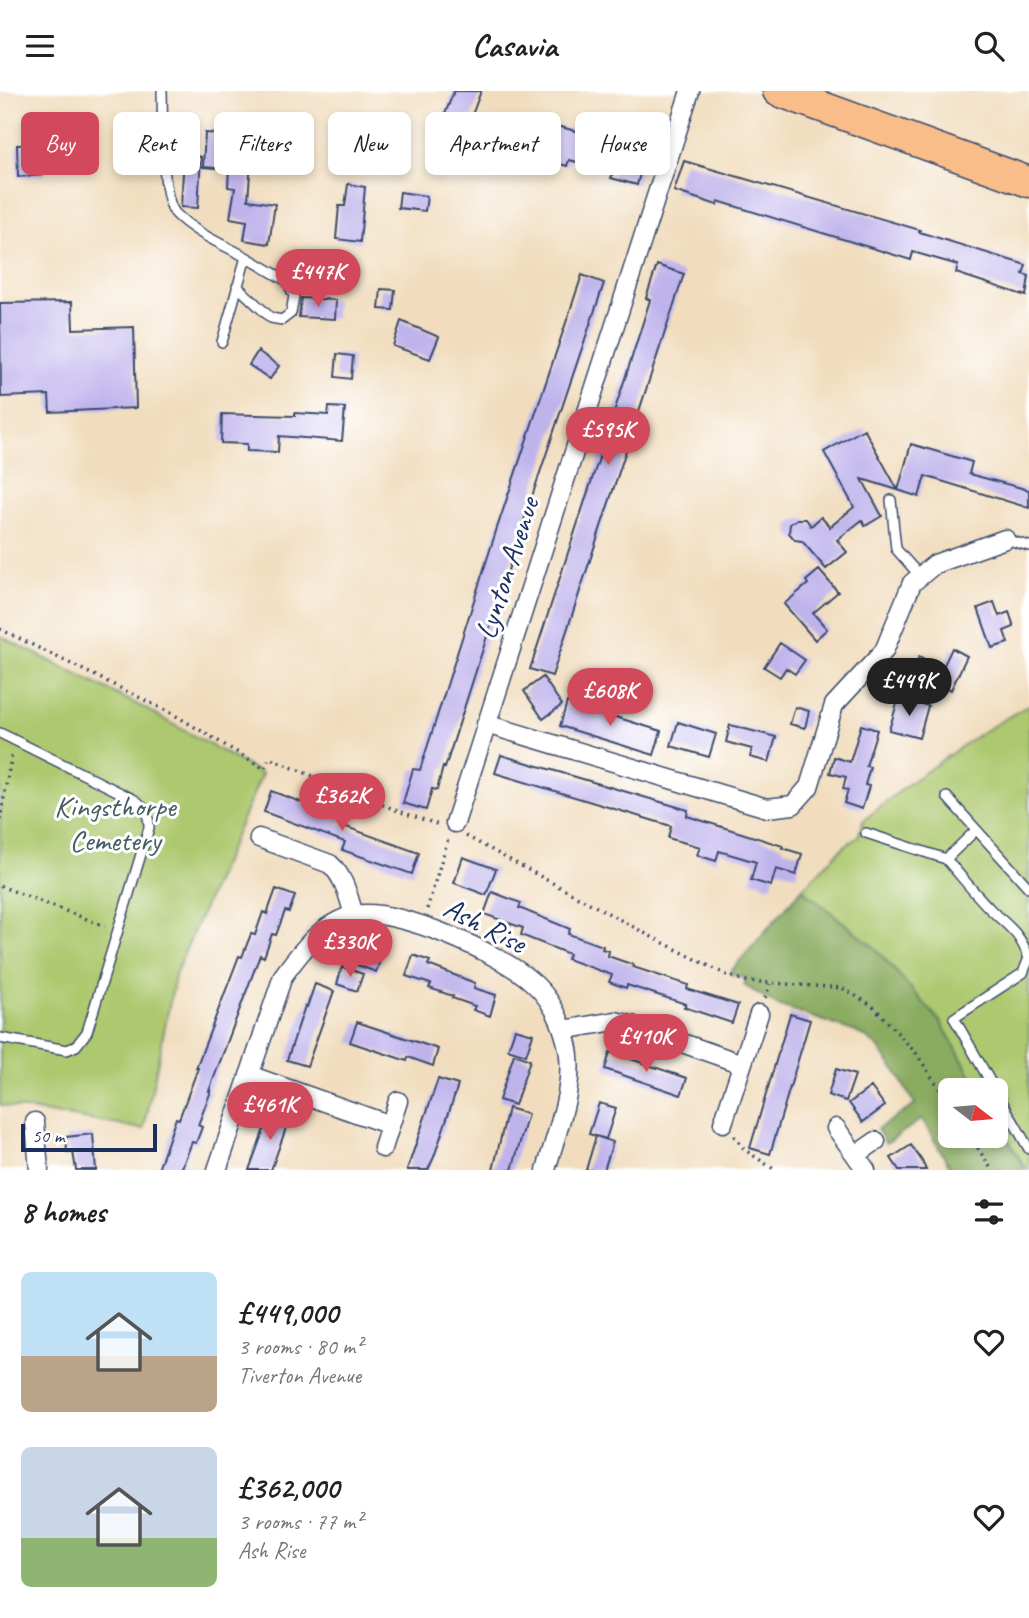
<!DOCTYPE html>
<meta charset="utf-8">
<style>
:root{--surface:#fff;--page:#f2f2f2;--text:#222;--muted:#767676;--accent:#d1495b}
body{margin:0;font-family:Caveat,sans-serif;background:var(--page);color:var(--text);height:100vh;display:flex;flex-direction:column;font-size:26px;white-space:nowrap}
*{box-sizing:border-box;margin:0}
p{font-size:23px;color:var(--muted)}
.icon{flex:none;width:38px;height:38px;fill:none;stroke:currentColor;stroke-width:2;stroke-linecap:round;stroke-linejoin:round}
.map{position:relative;height:1079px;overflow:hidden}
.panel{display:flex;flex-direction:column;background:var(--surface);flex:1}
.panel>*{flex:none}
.hud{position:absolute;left:21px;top:21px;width:987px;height:63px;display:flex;gap:14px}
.needle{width:46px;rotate:106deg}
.buttons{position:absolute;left:938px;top:987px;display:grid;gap:14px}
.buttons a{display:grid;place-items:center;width:70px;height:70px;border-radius:10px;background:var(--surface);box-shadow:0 4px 10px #0003;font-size:35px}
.scale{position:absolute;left:21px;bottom:18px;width:136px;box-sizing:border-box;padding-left:7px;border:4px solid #1b2f5e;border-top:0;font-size:19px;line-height:24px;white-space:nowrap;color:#1b2f5e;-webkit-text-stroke:5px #fff;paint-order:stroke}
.price{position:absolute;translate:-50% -60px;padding:0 16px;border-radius:24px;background:var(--accent);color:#fff;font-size:23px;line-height:46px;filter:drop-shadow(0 2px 4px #0008)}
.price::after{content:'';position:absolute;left:50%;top:42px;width:21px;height:16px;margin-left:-10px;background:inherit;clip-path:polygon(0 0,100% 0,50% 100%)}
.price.active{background:#222;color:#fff}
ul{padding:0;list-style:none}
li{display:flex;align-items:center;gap:21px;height:175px;padding:0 21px}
li span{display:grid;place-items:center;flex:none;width:196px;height:140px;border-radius:10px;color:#555}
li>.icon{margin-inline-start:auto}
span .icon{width:84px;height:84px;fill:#fffc;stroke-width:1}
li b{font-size:30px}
h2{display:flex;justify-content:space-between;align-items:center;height:84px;padding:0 21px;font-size:30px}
.tag{padding:0 24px;border-radius:10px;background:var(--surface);box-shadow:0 4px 10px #0003;font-size:24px;line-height:63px}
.tag.active{background:var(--accent);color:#fff}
header{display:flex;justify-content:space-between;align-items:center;height:91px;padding:0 21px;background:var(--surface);font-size:32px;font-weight:700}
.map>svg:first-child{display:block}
</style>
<header><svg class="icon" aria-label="menu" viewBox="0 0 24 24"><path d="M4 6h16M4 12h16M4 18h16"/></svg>Casavia<svg class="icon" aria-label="search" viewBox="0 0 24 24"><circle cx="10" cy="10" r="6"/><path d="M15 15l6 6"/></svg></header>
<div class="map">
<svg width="1029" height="1079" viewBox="0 0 1029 1079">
<rect width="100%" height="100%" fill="#fff"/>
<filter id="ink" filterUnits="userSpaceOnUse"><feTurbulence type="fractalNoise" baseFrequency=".0143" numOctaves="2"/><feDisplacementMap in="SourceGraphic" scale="14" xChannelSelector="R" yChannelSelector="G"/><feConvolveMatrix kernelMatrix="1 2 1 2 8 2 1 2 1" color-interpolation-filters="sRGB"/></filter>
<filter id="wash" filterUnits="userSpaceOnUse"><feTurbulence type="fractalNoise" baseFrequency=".00686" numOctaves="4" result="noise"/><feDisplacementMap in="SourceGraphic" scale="28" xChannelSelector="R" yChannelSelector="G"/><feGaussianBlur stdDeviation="1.57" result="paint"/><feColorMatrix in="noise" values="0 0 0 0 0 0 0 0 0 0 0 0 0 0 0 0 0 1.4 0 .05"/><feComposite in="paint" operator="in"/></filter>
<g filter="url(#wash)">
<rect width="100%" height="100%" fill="#f1ddbe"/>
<path fill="#adc86e" stroke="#647c66" stroke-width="2" d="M0,545l142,71 120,67 -86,198 -32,157 -144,-24z
M1029,614v465h-3l-30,-52v-28h-16l-40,-69 -138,-132 42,-43 14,-9 5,-16 44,-36 72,-51z"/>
<path fill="#8aac61" stroke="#526e60" stroke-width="2" d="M802,798l72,58 66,74 40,69h-30v46h46v-18l30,52h-74l-30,-51 -36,24 -9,-14 38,-24 -20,-35 -18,-24 -10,-8 -11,-6 -81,-28 -31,-19 2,-6 -15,-5v-3z"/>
<g id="blocks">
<path fill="#bfb3ec" d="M454,0h27l-12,32 -24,-9z
M491,30l63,17 3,-12 89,24 -9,35 -26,-7 3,-8 -36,-10 -1,2 -8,-2 -2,6 -39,-11 -4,15 -21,-6 5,-18 -23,-6z
M205,42l24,2 -1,11 24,2 -4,52 27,4 -6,40 -25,-4 3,-19 -17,-3 5,-30 -7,-1 1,-18 -26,-2z
M44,53v31l-26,2 -1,-32z
M184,64l17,2 -3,51 -17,-1z
M684,70l236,69 -1,2 107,33 -3,9 6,2 -3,20 -70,-23 2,-8 -45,-13 -2,8 -193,-59 -1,4 -43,-14z
M348,93l17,3 -5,55 -24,-3 3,-33h6z
M400,101l27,4 -2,15 -27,-3z
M657,174l27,9 -132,402 -22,-7 102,-312 18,-57 -4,-2z
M582,184l22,8 -79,234 -80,251 -2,-1 -6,23 -5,-1 -6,21 -23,-7 10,-34 7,1 77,-242z
M381,198l14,1 -2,20 -14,-1z
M301,207l35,2 -1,19 -36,-2z
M72,211l1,27 61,-2 2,81 -86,4 -1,-17 -48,2 -1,-94z
M401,230l38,16 -9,22 -37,-13z
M258,260l21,15 -9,13 -21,-14z
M337,263l16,2 -2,23 -16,-2z
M329,316l16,1 -3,33 -63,-5 -1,16 -31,-1v-7l-26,-1 1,-29 73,2v-3l33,2z
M864,338l34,61 -36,-11 20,37 -17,10 -3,-6 -25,20 10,12 -21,17 -24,-28 -7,-1 -6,-7 1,-9 7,-5h9l5,7 10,-9 9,10 24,-20 -30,-55z
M911,353l61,18 -3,12 60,16v18l-104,-32 -6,21 -21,-7z
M819,479l19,22 -25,21 14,16 -12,11 -31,-36 24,-20 -2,-3z
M994,511l5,14 10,-4 5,15 -10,4 4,12 -16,5 -14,-40z
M780,552l25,17 -10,14 -9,-6 -6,9 -16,-10z
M952,557l15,8 -16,34 -16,-8 -1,3 -23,-13 8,-15 23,12z
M543,586l19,28 -19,14 -19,-28z
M899,606l29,9 -9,32 -30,-8z
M567,611l94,29 -7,24 -94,-29z
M795,616l14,4 -4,17 -15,-4z
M678,631l38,12 -7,23 -38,-11z
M730,634l46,12 -7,25 -19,-5 2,-8 -26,-7z
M861,634l16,5 -11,36 4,1 -5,18 4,1 -7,23 -18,-6 4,-13 -5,-1 3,-12 -16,-4 4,-16 16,5z
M501,664l187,55 -1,6 96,30 -1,2 20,6 -6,21 -20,-6 -5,17 -20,-6 5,-18 -37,-11 -3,10 -19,-6 3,-8 -32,-9 3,-12 -176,-53z
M271,700l70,26 -3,7 81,29 -7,21 -70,-24 3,-8 -81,-30z
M463,766l33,12 -10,26 -32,-12z
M276,798l19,7 -6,16 -4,-1 -9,24 -4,-1 -8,23 -4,-2 -51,136h2l-13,34 4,2 -6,16 -4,-1 -11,28h-23l18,-52 3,1 19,-51h-2l43,-112 3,1 9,-23 4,1 8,-23 4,2z
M492,801l29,11 -2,5 51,21 -2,5 35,12 -1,3 7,2 -1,5 26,9 -1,2 55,18 -1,4 51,16 -6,18 -48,-16 2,-3 -59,-19 -1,3 -17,-6 3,-7 -45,-16 2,-5 -48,-19 2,-7 -39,-14z
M363,857l19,7 -6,17 -19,-7z
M413,864l17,6 -2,4 47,18 -1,5 22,7 -6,21 -17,-6 2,-4 -23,-8 1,-2 -24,-8 2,-4 -25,-8z
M342,876l21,7 -6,17 -20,-7z
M315,893l19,7 -27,75 -20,-6 18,-54 2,1z
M790,923l20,6 -40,134 -20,-6z
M357,931l81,27 -5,17 -25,-9 -1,4 -57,-19z
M515,938l18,5 -7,21 -18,-6z
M610,961l77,26 -6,17 -76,-26z
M514,963l16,6 -15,45 -16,-5z
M836,978l19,6 -9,26 -18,-6z
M438,988l20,6 -24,72 -6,13h-21z
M871,996l14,19 -22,16 -14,-19z
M599,1012l17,5 -10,31 -17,-5z
M508,1017l20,6 -16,56h-19z
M271,1019l19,7 -19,53h-22z
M93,1043l3,36h-20l-3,-18h-6l-1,-15z
M596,1045l17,6 -9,28h-18z
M911,1054l11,16 4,9h-27l-8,-12z"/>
</g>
</g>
<g filter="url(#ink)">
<use href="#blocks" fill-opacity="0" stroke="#3b496c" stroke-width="2"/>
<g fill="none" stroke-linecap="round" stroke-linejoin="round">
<defs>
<path id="service" d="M162,0c1,25 -2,107 14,123 19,19 46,30 70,43l-24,85
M237,195l34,32 11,2 9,-7 3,-17 -7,-15 -41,-24
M891,409l5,49 24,27
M1005,448l24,7
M0,642l135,67c11,8 14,15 14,28l-62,204 -11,14 -9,4 -67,-12
M947,706l82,91
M976,739l-30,29c15,17 29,35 45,51 19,18 28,22 38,48l-6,15 -69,45 41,72
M866,742l80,26
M996,1000l33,58"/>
<path id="minor" d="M486,633l281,84 26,-3 16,-18 25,-82 50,-54 28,-68 23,-19 70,-25
M455,732l235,-732
M259,747l71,26c15,14 18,32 24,51
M563,939l52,-9 16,4 111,39
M249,984l141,50
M35,1031l4,48
M723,1032l36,-109
M836,1037l30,42
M383,1057l15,-47
M856,1064l20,-14
M217,1079l66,-194c18,-25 40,-54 72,-61 41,-8 145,38 176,66 18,15 29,36 35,59 12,41 -9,90 -20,130"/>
<path id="trunk" d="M778,0l251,91"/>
</defs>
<use href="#service" stroke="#3b496c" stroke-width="12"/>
<use href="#minor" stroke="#3b496c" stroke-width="21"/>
<use href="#trunk" stroke="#3b496c" stroke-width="33"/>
<path stroke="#3b496c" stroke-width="3.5" stroke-dasharray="2 5" stroke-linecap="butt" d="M0,538l173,85 92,55 4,-11 129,53 41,14
M0,729l12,-67
M466,745l184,100 79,40 17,5 96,7 31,18 43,47 34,52
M0,795l105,40
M427,818l21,-70
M765,907l5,-14
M734,1045l11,14 30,20
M970,1045l22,34"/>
<use href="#service" stroke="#fff" stroke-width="9"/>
<use href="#minor" stroke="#fff" stroke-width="18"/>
<use href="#trunk" stroke="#f9bd89" stroke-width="30"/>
</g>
</g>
<g text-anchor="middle" stroke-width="6" stroke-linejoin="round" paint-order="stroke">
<g font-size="30" fill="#1b2f5e" stroke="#fff">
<text transform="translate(507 477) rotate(-72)" y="10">Lynton Avenue</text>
<text transform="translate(485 834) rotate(27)" y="10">Ash Rise</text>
</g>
<g font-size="30" fill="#475d63" stroke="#fff">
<text x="115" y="725">Kingsthorpe<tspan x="115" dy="34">Cemetery</tspan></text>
</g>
</g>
</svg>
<div class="buttons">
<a><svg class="needle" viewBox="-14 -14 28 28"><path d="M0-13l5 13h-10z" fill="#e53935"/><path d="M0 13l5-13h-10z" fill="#767676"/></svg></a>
</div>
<div class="scale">50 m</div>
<b class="price" style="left:318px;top:218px">£447K</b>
<b class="price" style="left:608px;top:376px">£595K</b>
<b class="price active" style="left:909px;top:627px">£449K</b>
<b class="price" style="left:610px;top:637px">£608K</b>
<b class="price" style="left:342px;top:742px">£362K</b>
<b class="price" style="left:350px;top:888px">£330K</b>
<b class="price" style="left:646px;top:983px">£410K</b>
<b class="price" style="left:270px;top:1051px">£461K</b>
<div class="hud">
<a class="tag active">Buy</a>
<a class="tag">Rent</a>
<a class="tag">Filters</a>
<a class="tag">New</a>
<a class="tag">Apartment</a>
<a class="tag">House</a>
</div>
</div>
<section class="panel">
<h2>8 homes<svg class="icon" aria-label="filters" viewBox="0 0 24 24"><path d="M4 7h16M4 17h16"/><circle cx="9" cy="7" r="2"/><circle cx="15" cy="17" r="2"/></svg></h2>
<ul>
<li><span style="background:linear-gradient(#bfe0f5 60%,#b9a48a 0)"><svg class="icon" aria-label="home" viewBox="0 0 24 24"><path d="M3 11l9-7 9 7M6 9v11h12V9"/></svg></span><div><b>£449,000</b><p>3 rooms · 80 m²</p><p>Tiverton Avenue</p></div><svg class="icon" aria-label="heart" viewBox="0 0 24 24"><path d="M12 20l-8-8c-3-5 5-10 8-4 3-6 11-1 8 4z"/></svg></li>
<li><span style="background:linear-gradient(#c9d6e8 65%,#8fb573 0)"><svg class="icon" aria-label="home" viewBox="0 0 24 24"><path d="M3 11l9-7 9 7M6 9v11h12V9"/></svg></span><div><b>£362,000</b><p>3 rooms · 77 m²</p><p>Ash Rise</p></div><svg class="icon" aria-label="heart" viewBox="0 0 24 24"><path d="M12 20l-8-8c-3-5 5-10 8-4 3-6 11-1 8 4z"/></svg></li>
</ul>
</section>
